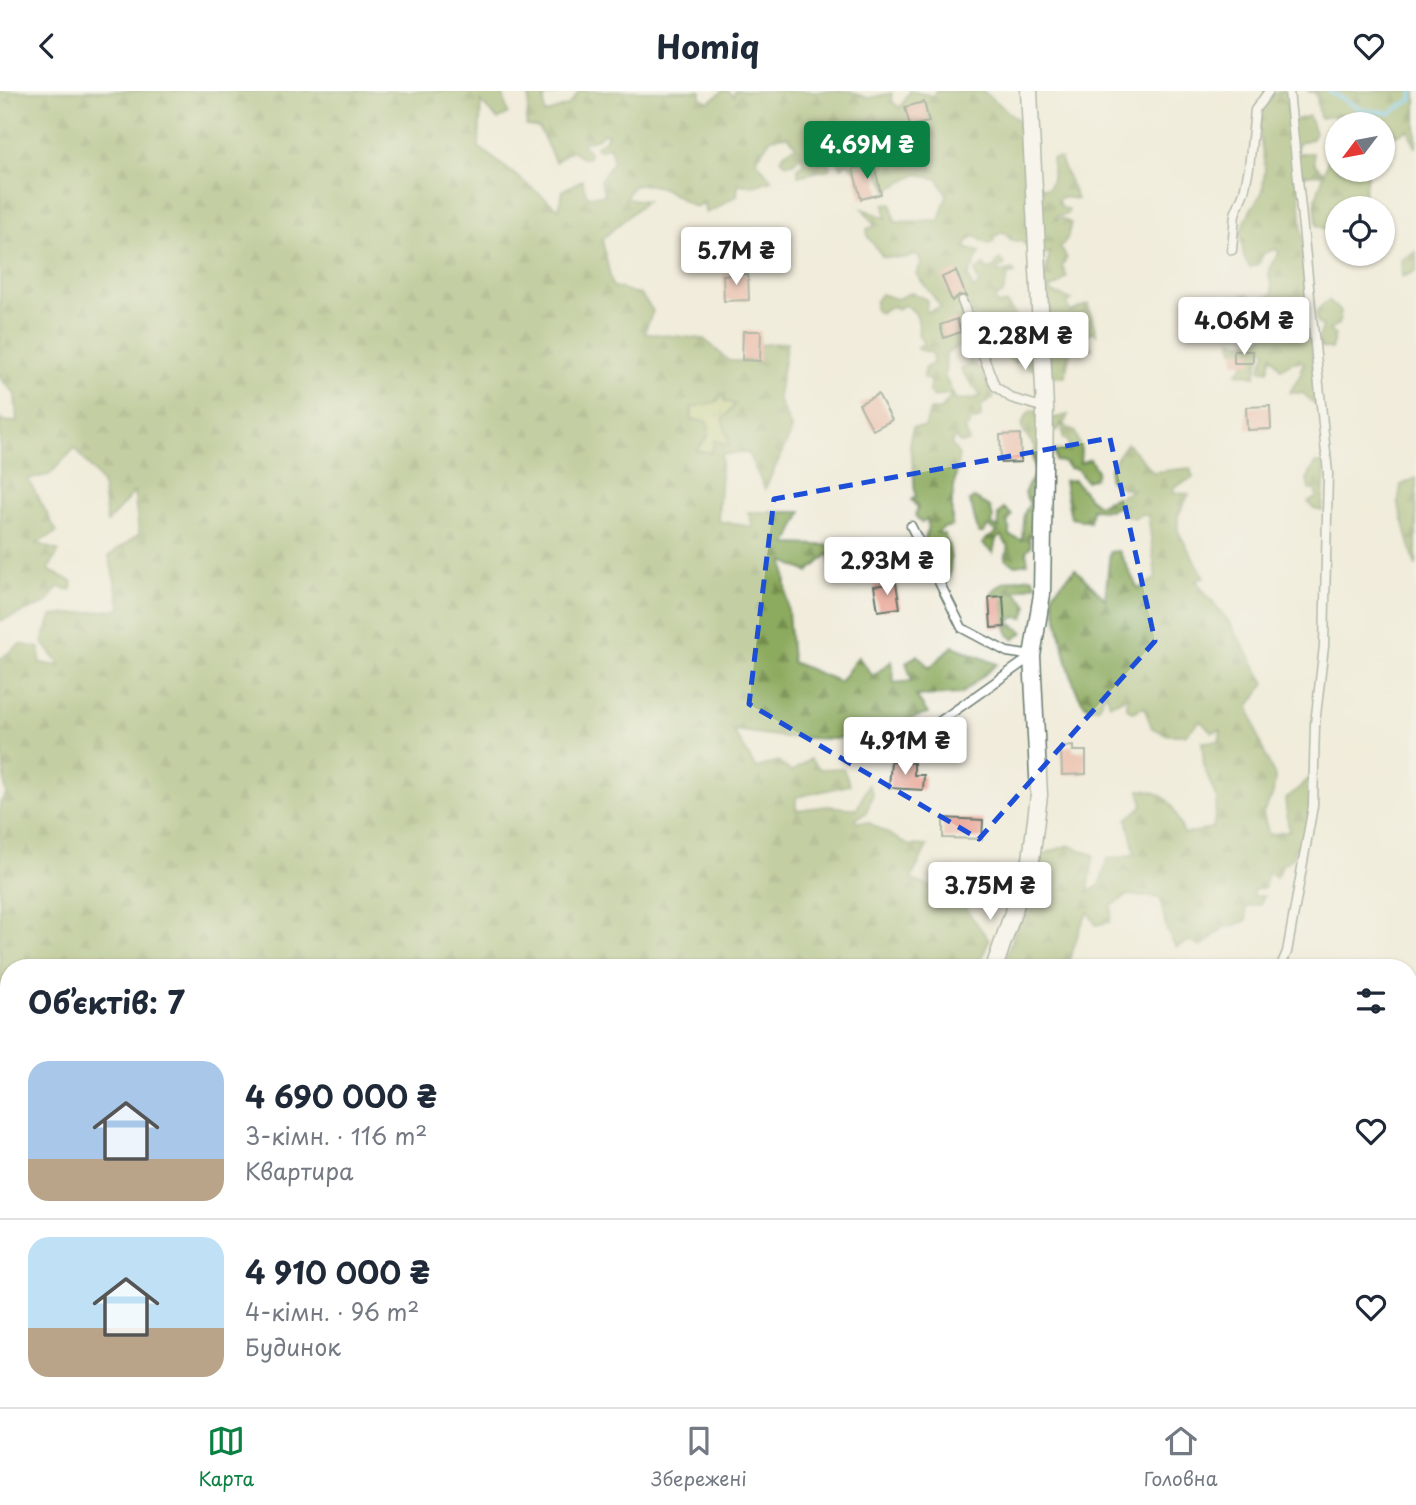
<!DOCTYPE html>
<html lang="uk">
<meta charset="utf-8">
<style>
:root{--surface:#fff;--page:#f2f2f3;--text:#1f2937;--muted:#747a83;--line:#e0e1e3;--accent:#0b8043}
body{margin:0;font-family:"Playpen Sans",sans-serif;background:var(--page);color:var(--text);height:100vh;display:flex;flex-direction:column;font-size:26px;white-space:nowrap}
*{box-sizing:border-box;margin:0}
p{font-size:23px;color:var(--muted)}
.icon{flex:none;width:38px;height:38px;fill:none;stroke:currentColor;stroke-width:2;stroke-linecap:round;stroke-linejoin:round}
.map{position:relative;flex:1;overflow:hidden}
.side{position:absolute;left:0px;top:868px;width:1418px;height:448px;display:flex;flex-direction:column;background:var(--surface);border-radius:28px 28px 0 0;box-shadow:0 2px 5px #0004}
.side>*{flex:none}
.needle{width:46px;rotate:238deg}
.controls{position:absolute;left:1325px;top:21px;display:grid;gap:14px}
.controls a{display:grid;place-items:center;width:70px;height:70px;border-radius:50%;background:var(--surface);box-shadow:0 2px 5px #0004;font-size:35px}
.price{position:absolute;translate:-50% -60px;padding:0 16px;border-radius:7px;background:#fff;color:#222;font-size:23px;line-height:46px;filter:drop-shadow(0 2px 4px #0008)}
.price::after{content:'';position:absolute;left:50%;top:42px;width:21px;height:16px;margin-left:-10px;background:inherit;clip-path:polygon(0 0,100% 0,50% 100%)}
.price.selected{background:var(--accent);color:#fff}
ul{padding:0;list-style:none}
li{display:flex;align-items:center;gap:21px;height:175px;padding:0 28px}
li+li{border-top:2px solid var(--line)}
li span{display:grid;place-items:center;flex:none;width:196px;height:140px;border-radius:21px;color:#555}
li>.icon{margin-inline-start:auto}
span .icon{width:84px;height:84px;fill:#fffc;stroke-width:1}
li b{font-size:30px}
h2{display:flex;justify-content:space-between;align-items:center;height:84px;padding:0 28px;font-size:30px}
header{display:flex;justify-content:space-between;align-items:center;height:91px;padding:0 28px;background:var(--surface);font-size:32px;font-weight:700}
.tabs{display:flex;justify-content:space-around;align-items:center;height:98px;border-top:2px solid var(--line);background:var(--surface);font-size:19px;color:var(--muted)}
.tabs a{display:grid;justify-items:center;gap:4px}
.tabs .selected{color:var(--accent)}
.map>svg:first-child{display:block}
</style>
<header><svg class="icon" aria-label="back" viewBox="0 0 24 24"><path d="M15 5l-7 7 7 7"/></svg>Homiq<svg class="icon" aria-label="heart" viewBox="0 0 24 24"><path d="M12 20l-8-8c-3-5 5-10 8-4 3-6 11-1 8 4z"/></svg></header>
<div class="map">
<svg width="1416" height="1316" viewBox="0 0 1416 1316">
<defs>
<pattern id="grass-tufts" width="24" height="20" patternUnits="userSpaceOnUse" patternTransform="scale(1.75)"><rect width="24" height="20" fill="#b2c66a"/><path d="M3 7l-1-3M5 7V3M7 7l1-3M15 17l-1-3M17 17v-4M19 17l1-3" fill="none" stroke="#90a258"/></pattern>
<pattern id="forest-firs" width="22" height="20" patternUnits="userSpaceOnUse" patternTransform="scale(1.75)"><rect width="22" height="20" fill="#8dab5e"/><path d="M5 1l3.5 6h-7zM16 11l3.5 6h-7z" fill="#738c4e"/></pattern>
</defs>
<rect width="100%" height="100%" fill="#f6f6f2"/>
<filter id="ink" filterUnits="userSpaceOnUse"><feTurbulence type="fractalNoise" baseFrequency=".0143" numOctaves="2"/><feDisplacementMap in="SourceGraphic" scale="14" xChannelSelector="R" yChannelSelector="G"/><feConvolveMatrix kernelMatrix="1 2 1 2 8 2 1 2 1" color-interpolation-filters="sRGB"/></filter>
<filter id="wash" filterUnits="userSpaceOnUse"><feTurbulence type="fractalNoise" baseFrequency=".00686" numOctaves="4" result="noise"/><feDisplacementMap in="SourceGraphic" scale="28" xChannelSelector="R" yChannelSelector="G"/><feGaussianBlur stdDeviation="1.57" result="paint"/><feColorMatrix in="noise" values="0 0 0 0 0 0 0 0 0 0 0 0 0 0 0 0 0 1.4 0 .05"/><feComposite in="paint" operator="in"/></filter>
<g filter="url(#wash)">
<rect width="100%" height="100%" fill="#f1ecdb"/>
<path fill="url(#grass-tufts)" stroke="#68824f" stroke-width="2" d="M725,302l10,11 -9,28 4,14 -19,7 -15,-3 12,-14 -17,-16 1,-13z"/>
<path fill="url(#forest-firs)" stroke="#567449" stroke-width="2" fill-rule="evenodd" d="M0,0h502l6,22 -10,7 -17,-18 -2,45 80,62 4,-19 19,-10 5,16 18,-1 -5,-14 13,-20 -3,-14 -12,3 -2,-4 9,-6 3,-6 -5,-1 -4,5 -17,5 7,9 -1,6h-6l-10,-8 -17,12 -16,-34 -13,-2 4,-35h29l-2,3 -13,3 1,17 24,-9 10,-14h122v6l8,5 14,-11h5l6,5 1,-5h114l19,7 24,-5 -1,7 9,8 10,-17 24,5 1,-5h48l36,30 7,11 3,42 15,15 5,-2 3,-9v-19l8,-1 17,41 -16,-2 -3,4 3,6 8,3 -2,4 -10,2 -2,4 6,-2 10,5 -4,16 -7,8 7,11 -5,8 5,11 -10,9 -8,2 3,4 20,8 -5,3 3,9 18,-8 9,32 -4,-5 -7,5 6,13 -8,1 -5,-14 -5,-3 -9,44h-15l-6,-98 6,-27 -9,3 -21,-14h-8l-9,-9 -10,5 1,5 -6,2 -14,-8 -7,6 -2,6 15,4 -12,24 5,13 6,-4 -4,-14 9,-6 3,5 7,-2 5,-9 6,5 -8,6 1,3 15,-3 2,3 -7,2 -5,19 -8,3 2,8 9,-2 10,12 1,16 10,-3 2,-8 8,3 -13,13 5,5 9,-2 -1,5 -9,6 1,5 10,1v8l-6,6 -6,-3 -4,-18 -8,14 -6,-4 -1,-7 4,-5 7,1 4,-3 -8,-10c-15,2 -17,12 -27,22l-3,-3 -2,-9 -26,2 -11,7 -1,23 11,23 16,-1 9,-3 -20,-26 10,-8 11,10 12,26 -13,8v12l-11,4v4l-5,2 4,14 -9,1 -5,-6 -4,7 8,11 -7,45v26l-9,2 -6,5 7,1c7,15 8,27 5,43l-18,-21 -9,-4 -6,5 -5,-1 -1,-5c14,-10 20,-15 17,-32l-6,4 -6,-8 3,-7 -7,-8 5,-4c-3,-10 -1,-19 -3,-29 -2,-17 -6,-22 0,-40h12l5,-17h11l10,-14 -3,-2 -14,3 -5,-5 1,-11 -6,-3 1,-11 8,-3 -1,-11 -15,-4 2,-3 5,-2 -6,-9c2,-15 0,-22 -13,-30l-8,4 -3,-2 -7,1 -7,5 -5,-3v-8l6,-8 16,5 15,-7 15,8 -1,12 15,-5 -25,-33 5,-10 -3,-10 -12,4 -23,-1 -15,-20 -1,-8 8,-3 -12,-17 23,9 -2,-14 7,-1 4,19 44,-2 8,-25 -9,-16 -20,-5 -30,16 -14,-26 -21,5 -6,-7 -6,6 -5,-12 6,-4 8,4 -2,-13 -5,-6 -10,3v10l-6,-1 -5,-5 -5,4 3,13h8l2,8 -32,7v-9l5,-2 -1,-10 -9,8 -6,1 -6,-4 3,-7 12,-7 -8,-10 -17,2 -15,22 16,20 -18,6 -16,-2 -1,12c-13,5 -18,14 -32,17l-1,-10 -9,4c-25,-12 -32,-27 -62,-21l-7,12 20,3 -44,38 10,47 29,9 12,16 -9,22 60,6 25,22h30l1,-16 27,-3 -9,56 14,33 -27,58 -17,-36 -26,1 -4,67 35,6 -5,-15h54l-15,32 91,3 10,16 -3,3 -14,-12 -24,19 -7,2 -10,-11v-11l-22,19 -24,-11 8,101 48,20 18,-25 15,19 19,-15 2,22 18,-2 -6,-19 12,-7 11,13 24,-22 44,18 -36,30 -45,2 12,18 -93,25 -52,-2 -50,-7 23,38 22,-7 13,11 19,-13 10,10 23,-1 7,17 -54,12v13l32,-4 29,3 11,-24 5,9 -7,19 -11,6 2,3h11l40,23 19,1 -16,33 46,18 32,43 -11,28h-969v430h895l-2,9h-902v-605l6,-7 -6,-68v-68l20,-15 20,4v15l21,3 -19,-24 10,-26 69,-7 -12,-53 30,-22 -5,-42 -27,31 -5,-40 -27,-35 -26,27 -21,4 29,53 -20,11 22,8 -11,19 25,12 -2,8 -13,-3 -13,17 -45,17v-203l1,3 16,1 -2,-28 -15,-16zM725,303l-1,7 11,3 -12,16 7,26 -15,-6 -4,13 -15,-3 12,-14 1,-10 -4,-5 -14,-1 1,-13 24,-5z
M1285,0l4,31 20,-6 6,17 -3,6 -14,4 -2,10h17l1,11 10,9 4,-13 9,-13v23h31l-6,38h-25l-1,27 -19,-10 -2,-24 9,-27 -20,1 -7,-7 19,237 -12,-11 -14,-2 10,-17 4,-13h-12l-11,7 -9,-14 -4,16 -8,-1 6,-20 -4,-3 -7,29 -18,-3 8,-10 -11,-12 -3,-11c11,4 29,1 38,-8 4,-3 6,-11 8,-16l-19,-3 -12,14 -14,6 6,-24 -1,-11 10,-4 9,10 17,-11c-5,-20 -7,-24 6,-40l-3,-4 -12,4 -5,10 -9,5 -6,-10 -4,-25 11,-24 11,-16 3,-25 -5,-32v-26l15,-17z
M1307,0h109v57l-8,-18 -18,8 -7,-1 -1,-13h-32l-5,-9 -25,3 -4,-25z
M1416,160v20l-14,6 -1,-17z
M1329,209l4,5 8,6 -2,13 -10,6 6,5 -4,14 -10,-2 -3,-6 5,-15 -5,-2c-5,-13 0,-16 11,-24z
M1031,319l10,3 1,34 -6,8 2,16v68l-8,-4 -1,3 2,8 -5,5 2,12 -13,2 -10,-6 3,-13 -7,-10 -5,3 -3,14 -10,-9 2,-4 13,-8 -10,-6 -5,7h-4c-5,-11 -4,-21 -10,-32l5,-3 16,9 3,11 -1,7 7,3 -1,-13 6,-7 8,7 -5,9 3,6v6l12,4c2,-13 -2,-25 8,-36 -10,-15 -2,-17 6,-30l-4,-20 4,-6c-11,-16 -23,-19 -5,-38z
M1068,324l-4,10 11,7 6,18 -1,13 10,-4 7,12 -2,7 -9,3 -9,-12 -8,-1 -5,-6 -8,-1 -1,-11 14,1 -1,-10 -5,-3 -1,-16 -4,8 -4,2 -4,-13z
M1127,352l26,29 37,-4 3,10 -19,9 -1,6 16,1 -11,22v15l26,46 -8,4 34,42 35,60 -16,23 11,37 15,34 -2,17 -10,19 6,22 20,-4 -4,-31 26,-23 1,28 -10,42 -7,1 -2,10 -10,6 -7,14 -8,-6 -4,16 -10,2 -2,6h12l-4,8 -14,3 1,13 -14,6 -9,1 -23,20 -11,-6 -14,6 -9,-15 -7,-34 -32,-3 -16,11 -2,16 -14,3 -8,-13 -8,16 -13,40h-62v-8l36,-105 27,-10 26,10 -6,37 12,-7 7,-26 28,-5 -8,-35 16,-13 -4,-16c32,1 34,18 45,44l29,-6 4,-28 -13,-33 -2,-25 17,-1 2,-11 -9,2 -12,-11 -15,14h-17l-16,-7 -8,-21 -11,5 -6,-4v-9l3,-3 -20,8 -4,-12 -8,16c-6,0 -11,0 -15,-6 -14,-17 -25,-83 -31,-108l23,-25 30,30 5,-47 9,-1 19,38 18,-11 -8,-63 -6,-1 -7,4 -9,-2 -2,-11 -15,5 -17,-1 -2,13 -19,-4 -7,-37 10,-1 15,18 9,7c12,-7 24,-8 35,-15l-8,-1 -16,-9 1,-12z
M1316,372h7l2,12 -3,36 -8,-2 -6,-7 9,-5 -2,-7h-6l-2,-11z
M1416,387v89l-18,-64 3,-18z
M1032,486l4,7 -21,7 13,15 -4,12 -9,-1 -6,5 14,10 -9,8c-12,-11 -10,-28 -11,-43h-8l-3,-5c10,-13 25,-13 40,-15z
M990,1307h258l-7,6 4,3h-264z"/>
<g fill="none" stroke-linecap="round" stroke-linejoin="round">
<path stroke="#6ac2e7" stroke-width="4.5" d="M1329,0l33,19 29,3 21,-14 1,-8
M1409,1089l7,-8
M645,1316l13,-9
M1170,1316l10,-9"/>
</g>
<g id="blocks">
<path fill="#e99b8b" d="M924,11l5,20 -19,4 -5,-19z
M874,73l7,30 -20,5 -8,-30z
M956,180l10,25 -7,-1 -7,6 -10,-24z
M748,183l1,26 -25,1 -1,-26z
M957,228l4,13 -17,6 -4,-13z
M743,240h18l-1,30 -18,-1z
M1234,260h19v12h-19z
M878,303l14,26 -19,10 -14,-26z
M1270,315l1,23 -24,1 -1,-23z
M1020,343l1,28 -20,1 -1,-28z
M896,492l4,25 -22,3 -4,-25z
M1003,505l2,31 -14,1 -2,-31z
M1073,655v5h13v23l-24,1 -1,-28z
M891,670l23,2v12h10l-1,15 -34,-2z
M943,727l40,2 -1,19 -39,-1z"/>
</g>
</g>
<g filter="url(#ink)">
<use href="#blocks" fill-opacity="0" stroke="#687a6e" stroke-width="2"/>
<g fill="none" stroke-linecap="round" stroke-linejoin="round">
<defs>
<path id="service" d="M1232,159l3,-36 9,-22 5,-24 6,-58 14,-19
M962,210l33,85 16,12 34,10
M911,435l51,102 45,24 25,4
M939,631l93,-66
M1280,877l7,-16 26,-146 2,-82 9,-78 4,-173 -39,-382
M0,922h9
M1409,1027l7,-8
M1409,1278l7,13
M901,1316l4,-9
M1409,1316l7,-11"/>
<path id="minor" d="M994,877l37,-108 8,-65 -7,-139 10,-62 3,-186 -16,-317
M584,1316l15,-9"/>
</defs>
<use href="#service" stroke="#687a6e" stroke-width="11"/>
<use href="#minor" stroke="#687a6e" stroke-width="19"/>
<use href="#service" stroke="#fff" stroke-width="8"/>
<use href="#minor" stroke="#fff" stroke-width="16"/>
</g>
</g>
<path d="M0 0H1416V1316H0ZM1110,347l45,203 -176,198 -230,-135 25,-205z" fill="#f1ecdb" fill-opacity=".55" fill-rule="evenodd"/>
<path fill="none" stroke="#1d4ed8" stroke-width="5" stroke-dasharray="14 9" stroke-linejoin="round" d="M1110,347l45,203 -176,198 -230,-135 25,-205z"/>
</svg>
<div class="controls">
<a><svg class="needle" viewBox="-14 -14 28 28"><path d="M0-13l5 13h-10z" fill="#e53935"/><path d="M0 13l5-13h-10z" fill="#747a83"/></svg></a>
<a><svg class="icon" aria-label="locate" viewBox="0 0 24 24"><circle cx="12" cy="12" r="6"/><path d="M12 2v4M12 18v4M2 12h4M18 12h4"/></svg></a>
</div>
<b class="price selected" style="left:867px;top:90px">4.69M ₴</b>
<b class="price" style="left:736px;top:196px">5.7M ₴</b>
<b class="price" style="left:1244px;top:266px">4.06M ₴</b>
<b class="price" style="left:1025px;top:281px">2.28M ₴</b>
<b class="price" style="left:887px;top:506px">2.93M ₴</b>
<b class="price" style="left:905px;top:686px">4.91M ₴</b>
<b class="price" style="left:990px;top:831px">3.75M ₴</b>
<section class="side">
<h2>Об’єктів: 7<svg class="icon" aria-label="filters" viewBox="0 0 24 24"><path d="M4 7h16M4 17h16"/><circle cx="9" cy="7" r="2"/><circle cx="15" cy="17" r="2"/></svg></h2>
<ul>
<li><span style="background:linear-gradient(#a9c7e8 70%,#b9a48a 0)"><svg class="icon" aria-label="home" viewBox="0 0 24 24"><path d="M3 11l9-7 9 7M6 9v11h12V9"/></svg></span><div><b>4 690 000 ₴</b><p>3-кімн. · 116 m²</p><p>Квартира</p></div><svg class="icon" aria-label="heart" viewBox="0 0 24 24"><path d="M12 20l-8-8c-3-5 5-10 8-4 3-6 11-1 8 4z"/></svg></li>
<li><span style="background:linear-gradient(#bfe0f5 65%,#b9a48a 0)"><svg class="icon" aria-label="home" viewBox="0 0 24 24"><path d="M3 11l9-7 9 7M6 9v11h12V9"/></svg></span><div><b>4 910 000 ₴</b><p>4-кімн. · 96 m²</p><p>Будинок</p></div><svg class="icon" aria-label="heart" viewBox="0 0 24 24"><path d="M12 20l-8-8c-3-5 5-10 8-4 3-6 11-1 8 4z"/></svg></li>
</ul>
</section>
</div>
<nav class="tabs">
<a class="selected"><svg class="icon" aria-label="map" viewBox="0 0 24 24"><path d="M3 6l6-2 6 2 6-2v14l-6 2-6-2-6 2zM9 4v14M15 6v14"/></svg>Карта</a>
<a><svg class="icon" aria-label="saved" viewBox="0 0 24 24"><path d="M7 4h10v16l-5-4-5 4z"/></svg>Збережені</a>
<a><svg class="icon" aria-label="home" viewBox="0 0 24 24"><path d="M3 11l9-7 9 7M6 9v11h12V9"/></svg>Головна</a>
</nav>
